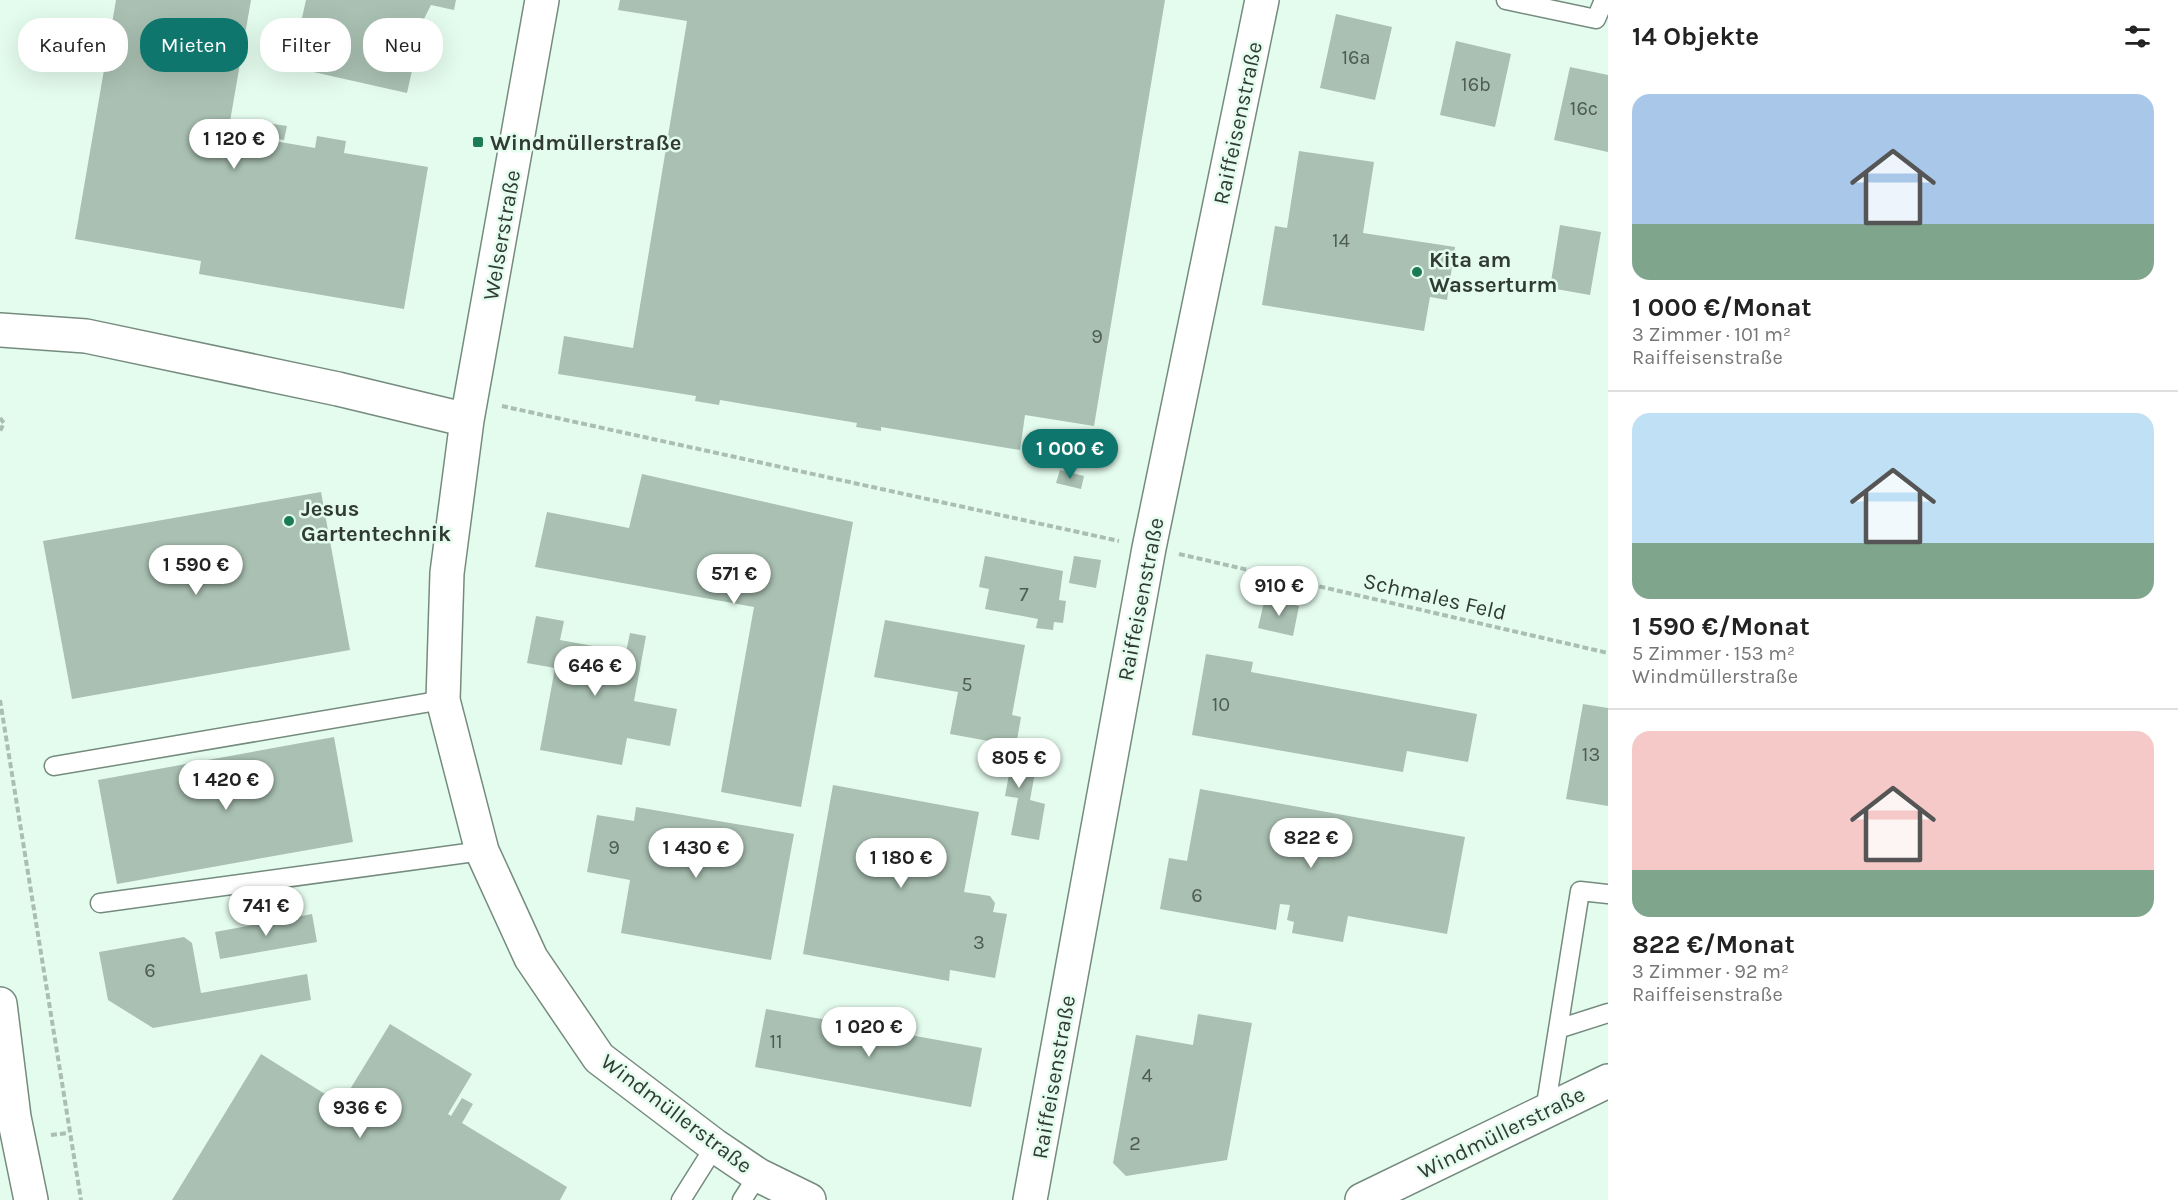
<!DOCTYPE html>
<html lang="de">
<meta charset="utf-8">
<style>
:root{--surface:#fff;--page:#f2f2f2;--text:#222;--muted:#767676;--line:#e0e0e0;--accent:#0f766e}
body{margin:0;font-family:Karla,sans-serif;background:var(--page);color:var(--text);height:100vh;display:flex;flex-direction:column;font-size:22px;white-space:nowrap}
*{box-sizing:border-box;margin:0}
p{font-size:20px;color:var(--muted)}
.icon{flex:none;width:33px;height:33px;fill:none;stroke:currentColor;stroke-width:2;stroke-linecap:round;stroke-linejoin:round}
.map{position:relative;flex:1;overflow:hidden}
.details{display:flex;flex-direction:column;background:var(--surface);width:570px}
.details>*{flex:none}
.banner{position:absolute;left:18px;top:18px;width:570px;height:54px;display:flex;gap:12px}
.price{position:absolute;translate:-50% -51px;padding:0 14px;border-radius:21px;background:#fff;color:#222;font-size:20px;line-height:39px;filter:drop-shadow(0 2px 3px #0008)}
.price::after{content:'';position:absolute;left:50%;top:36px;width:18px;height:14px;margin-left:-9px;background:inherit;clip-path:polygon(0 0,100% 0,50% 100%)}
.price.active{background:var(--accent);color:#fff}
ul{padding:0;list-style:none}
li{display:grid;align-content:center;gap:12px;height:318px;padding:0 24px}
li+li{border-top:2px solid var(--line)}
li span{display:grid;place-items:center;height:186px;border-radius:18px;color:#555}
li>.icon{margin-inline-start:auto}
span .icon{width:108px;height:108px;fill:#fffc;stroke-width:1}
li b{font-size:26px}
h2{display:flex;justify-content:space-between;align-items:center;height:72px;padding:0 24px;font-size:26px}
.chip{padding:0 21px;border-radius:24px;background:var(--surface);box-shadow:0 6px 24px #0002;font-size:21px;line-height:54px}
.chip.active{background:var(--accent);color:#fff}
main{display:flex;flex:1;min-height:0}
.map>svg:first-child{display:block}
</style>
<main>
<div class="map">
<svg width="1608" height="1200" viewBox="0 0 1608 1200">
<rect width="100%" height="100%" fill="#e4fcee"/>
<path fill="#a9c0b2" d="M116,0h135l-23,133 87,15 2,-12 29,5 -2,12 84,14 -24,142 -205,-35 2,-13 -126,-22z
M306,0h150l-2,10 -23,-5 -8,16 -16,72 -116,-26z
M620,0h545l-71,426 -69,-11 -5,35 -139,-23v4l-25,-4 1,-4 -137,-23 -1,5 -24,-4 1,-5 -138,-22 6,-38 69,12 54,-327 -69,-11z
M1336,14l56,13 -17,73 -55,-12z
M1456,41l55,13 -16,73 -55,-12z
M1570,67l38,8v77l-54,-12z
M267,123l20,3 -3,14 -20,-3z
M1299,151l75,11 -11,71 92,14 -8,53 -17,-3 -6,34 -162,-26 13,-79 12,2z
M1560,225l41,7 -11,63 -40,-7z
M1060,470l24,6 -3,13 -25,-6z
M642,474l211,48 -52,285 -80,-15 33,-185 -219,-40 12,-55 82,16z
M321,492l29,158 -278,49 -29,-158z
M985,556l78,15 -4,29 7,1 -3,22 -9,-1 -1,8 -17,-2 2,-9 -53,-10 4,-20 -10,-2z
M1074,556l27,4 -5,28 -27,-5z
M1265,598l34,8 -6,30 -35,-8z
M536,616l28,5 -4,19 66,12 4,-19 16,3 -12,65 43,8 -7,37 -43,-8 -5,27 -82,-15 15,-82 -28,-5z
M885,620l140,25 -13,70 9,2 -5,29 -66,-12 8,-42 -84,-15z
M1206,654l47,8 -2,10 226,42 -9,48 -61,-11 -4,21 -211,-37z
M1583,704l25,4v98l-42,-7z
M334,737l19,105 -236,42 -19,-104z
M981,746l57,10 -8,44 15,4 -6,36 -28,-5 7,-37 -13,-2 5,-27 -32,-6z
M833,785l146,27 -15,80 26,4 5,7 -2,9 14,2 -12,64 -45,-8 -1,11 -146,-27z
M1200,789l265,48 -18,97 -99,-18 -5,26 -51,-9 2,-11 -7,-2 3,-15 -10,-1 -4,26 -116,-21 9,-51 18,3z
M636,807l158,27 -23,126 -150,-27 9,-53 -43,-8 10,-57 37,6z
M312,914l5,28 -97,17 -5,-27z
M184,937l8,6 9,50 106,-19 4,26 -158,28 -45,-28 -9,-48z
M766,1009l216,39 -11,59 -216,-40z
M1198,1014l54,9 -25,137 -101,16 -13,-13 23,-128 57,10z
M390,1024l82,50 -24,40 3,2 11,-18 11,6 -11,19 105,64 -7,13h-388l89,-146 80,50z"/>
<g fill="none" stroke-linecap="round" stroke-linejoin="round">
<defs>
<path id="lane" d="M1506,0l90,19 8,-19
M54,766l389,-66
M100,903l382,-52
M1558,1029l50,-16
M1545,1111l35,-220 28,3
M681,1200l34,-54
M742,1200l16,-25"/>
<path id="street" d="M542,0l-75,420 -20,153 -4,127 39,151 49,107 68,100 116,88 43,29 51,25
M0,330l86,6 252,53 129,31
M1030,1200l119,-652 113,-548
M1362,1200l246,-119"/>
<path id="secondary" d="M0,1004l14,113 17,83"/>
</defs>
<use href="#lane" stroke="#758b7e" stroke-width="21"/>
<use href="#street" stroke="#758b7e" stroke-width="36"/>
<use href="#secondary" stroke="#758b7e" stroke-width="36"/>
<path stroke="#abbeb3" stroke-width="4" stroke-dasharray="6 3" stroke-linecap="butt" d="M502,406l617,135
M0,418l4,5 -4,8
M1179,554l429,99
M0,700l81,500
M51,1135l17,-2"/>
<use href="#lane" stroke="#fff" stroke-width="18"/>
<use href="#street" stroke="#fff" stroke-width="33"/>
<use href="#secondary" stroke="#fff" stroke-width="33"/>
</g>
<g fill="#1c7b52" stroke="#e4fcee" stroke-width="2">
<rect x="472" y="136" width="12" height="12" rx="3"/>
<circle cx="1417" cy="272" r="6"/>
<circle cx="289" cy="521" r="6"/>
</g>
<g text-anchor="middle" stroke-width="5" stroke-linejoin="round" paint-order="stroke">
<g font-size="20" fill="#4f5c54">
<text x="1356" y="64">16a</text>
<text x="1476" y="91">16b</text>
<text x="1584" y="115">16c</text>
<text x="1341" y="247">14</text>
<text x="1097" y="343">9</text>
<text x="1024" y="601">7</text>
<text x="967" y="691">5</text>
<text x="1221" y="711">10</text>
<text x="1591" y="761">13</text>
<text x="614" y="854">9</text>
<text x="1197" y="902">6</text>
<text x="979" y="949">3</text>
<text x="150" y="977">6</text>
<text x="776" y="1048">11</text>
<text x="1147" y="1082">4</text>
<text x="1135" y="1150">2</text>
</g>
<g font-size="22" fill="#313a34" stroke="#e4fcee">
<text transform="translate(1237 123) rotate(-78)" y="8">Raiffeisenstraße</text>
<text transform="translate(501 235) rotate(-80)" y="8">Welserstraße</text>
<text transform="translate(1435 596) rotate(13)" y="8">Schmales Feld</text>
<text transform="translate(1140 599) rotate(-79)" y="8">Raiffeisenstraße</text>
<text transform="translate(1053 1077) rotate(-80)" y="8">Raiffeisenstraße</text>
<text transform="translate(677 1113) rotate(37)" y="8">Windmüllerstraße</text>
<text transform="translate(1501 1132) rotate(-26)" y="8">Windmüllerstraße</text>
</g>
<g font-size="22" font-weight="bold" fill="#313a34" stroke="#e4fcee" text-anchor="start">
<text x="490" y="150">Windmüllerstraße</text>
<text x="1429" y="267">Kita am<tspan x="1429" dy="25">Wasserturm</tspan></text>
<text x="301" y="516">Jesus<tspan x="301" dy="25">Gartentechnik</tspan></text>
</g>
</g>
</svg>
<b class="price" style="left:234px;top:170px">1 120 €</b>
<b class="price active" style="left:1070px;top:480px">1 000 €</b>
<b class="price" style="left:196px;top:596px">1 590 €</b>
<b class="price" style="left:734px;top:605px">571 €</b>
<b class="price" style="left:1279px;top:617px">910 €</b>
<b class="price" style="left:595px;top:697px">646 €</b>
<b class="price" style="left:1019px;top:789px">805 €</b>
<b class="price" style="left:226px;top:811px">1 420 €</b>
<b class="price" style="left:1311px;top:869px">822 €</b>
<b class="price" style="left:696px;top:879px">1 430 €</b>
<b class="price" style="left:901px;top:889px">1 180 €</b>
<b class="price" style="left:266px;top:937px">741 €</b>
<b class="price" style="left:869px;top:1058px">1 020 €</b>
<b class="price" style="left:360px;top:1139px">936 €</b>
<div class="banner">
<a class="chip">Kaufen</a>
<a class="chip active">Mieten</a>
<a class="chip">Filter</a>
<a class="chip">Neu</a>
</div>
</div>
<section class="details">
<h2>14 Objekte<svg class="icon" aria-label="filters" viewBox="0 0 24 24"><path d="M4 7h16M4 17h16"/><circle cx="9" cy="7" r="2"/><circle cx="15" cy="17" r="2"/></svg></h2>
<ul>
<li><span style="background:linear-gradient(#a9c7e8 70%,#7fa58c 0)"><svg class="icon" aria-label="home" viewBox="0 0 24 24"><path d="M3 11l9-7 9 7M6 9v11h12V9"/></svg></span><div><b>1 000 €/Monat</b><p>3 Zimmer · 101 m²</p><p>Raiffeisenstraße</p></div></li>
<li><span style="background:linear-gradient(#bfe0f5 70%,#7fa58c 0)"><svg class="icon" aria-label="home" viewBox="0 0 24 24"><path d="M3 11l9-7 9 7M6 9v11h12V9"/></svg></span><div><b>1 590 €/Monat</b><p>5 Zimmer · 153 m²</p><p>Windmüllerstraße</p></div></li>
<li><span style="background:linear-gradient(#f6c9c9 75%,#7fa58c 0)"><svg class="icon" aria-label="home" viewBox="0 0 24 24"><path d="M3 11l9-7 9 7M6 9v11h12V9"/></svg></span><div><b>822 €/Monat</b><p>3 Zimmer · 92 m²</p><p>Raiffeisenstraße</p></div></li>
</ul>
</section>
</main>
